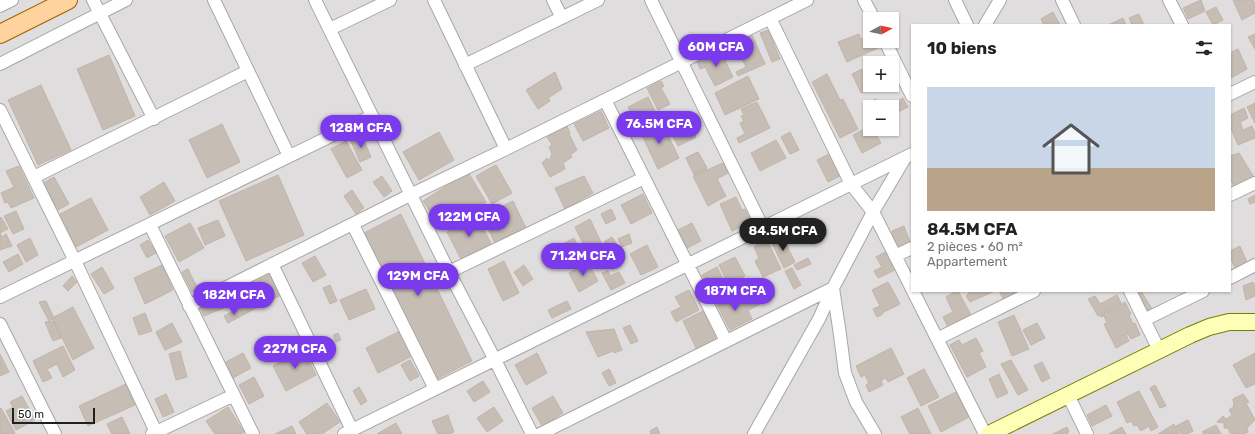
<!DOCTYPE html>
<html lang="fr">
<meta charset="utf-8">
<style>
:root{--surface:#fff;--page:#f6f6f6;--text:#222;--muted:#767676;--accent:#7c3aed}
body{margin:0;font-family:Rubik,sans-serif;background:var(--page);color:var(--text);height:100vh;display:flex;flex-direction:column;font-size:15px;white-space:nowrap}
*{box-sizing:border-box;margin:0}
p{font-size:13px;color:var(--muted)}
.icon{flex:none;width:22px;height:22px;fill:none;stroke:currentColor;stroke-width:2;stroke-linecap:round;stroke-linejoin:round}
.map{position:relative;flex:1;overflow:hidden}
.panel{position:absolute;left:911px;top:24px;width:320px;height:268px;display:flex;flex-direction:column;background:var(--surface);border-radius:0px;box-shadow:0 1px 3px #0004}
.panel>*{flex:none}
.needle{width:26px;rotate:82deg}
.buttons{position:absolute;left:863px;top:12px;display:grid;gap:8px}
.buttons a{display:grid;place-items:center;width:36px;height:36px;border-radius:0px;background:var(--surface);box-shadow:0 1px 3px #0004;font-size:20px}
.scale{position:absolute;left:12px;bottom:10px;width:83px;box-sizing:border-box;padding-left:4px;border:2px solid #202020;border-top:0;font-size:11px;line-height:14px;white-space:nowrap;color:#202020;-webkit-text-stroke:3px #fff;paint-order:stroke}
.price{position:absolute;translate:-50% -34px;padding:0 9px;border-radius:14px;background:var(--accent);color:#fff;font-size:13px;line-height:26px;filter:drop-shadow(0 1px 2px #0008)}
.price::after{content:'';position:absolute;left:50%;top:24px;width:12px;height:9px;margin-left:-6px;background:inherit;clip-path:polygon(0 0,100% 0,50% 100%)}
.price.on{background:#222;color:#fff}
ul{padding:0;list-style:none}
li{display:grid;align-content:center;gap:8px;height:212px;padding:0 16px}
li span{display:grid;place-items:center;height:124px;border-radius:0px;color:#555}
li>.icon{margin-inline-start:auto}
span .icon{width:72px;height:72px;fill:#fffc;stroke-width:1}
li b{font-size:17px}
h2{display:flex;justify-content:space-between;align-items:center;height:48px;padding:0 16px;font-size:17px}
.map>svg:first-child{display:block}
</style>
<div class="map">
<svg width="1255" height="434" viewBox="0 0 1255 434">
<rect width="100%" height="100%" fill="#f2ede6"/>
<path fill="#dfdddd" fill-rule="evenodd" d="M0,0h1255v434h-1255zM870,19h22v22h-22zM912,25h318v266h-318zM870,63h22v22h-22zM870,107h22v22h-22z"/>
<path fill="#c6bdb5" stroke="#c5b3a7" d="M1201,0l4,11 -17,8 -5,-11z
M1233,0h20l2,4v9l-13,7z
M1216,7l7,13 -10,5 -7,-13z
M1053,12l7,13h-16l-3,-6z
M1139,14l5,11h-12l-3,-7z
M1123,18l3,7h-18z
M768,30l12,29 -8,3 -12,-29z
M859,34l2,5 9,-4v6h4l4,7 -31,14 -9,-20z
M1255,34v15l-7,-12z
M752,35l13,29 -27,12 -2,-4 10,-5 -6,-13 8,-3 -5,-12z
M1238,49l9,20 -16,9 -1,-25z
M720,50l13,27 -18,9 -10,-19 -5,2 -3,-7z
M109,55l26,61 -32,14 -26,-61z
M862,69l6,12 2,-1v5h8l-17,8 -9,-19z
M555,72l7,17 -14,9 2,3 -12,8 -12,-19z
M827,74l13,26 3,-1 15,30 -18,9 -28,-56z
M748,76l11,23 -34,16 -10,-22z
M661,81l3,5 -3,2 9,16 -12,6 -11,-22z
M41,85l30,65 -33,15 -30,-65z
M648,97l10,20 -19,10 -11,-20z
M903,98l5,9 -16,8v-8h-6z
M876,99l4,8h-10v8l-6,-11z
M757,102l13,26 -31,15 -2,-5 8,-4 -5,-11 4,-2 -3,-5 3,-1 -3,-6z
M1255,103v20l-8,-16z
M1244,108l4,10 -8,4 3,8 9,-4 3,7v5l-17,7 -8,-19v-11z
M601,111l8,17 -26,13 -9,-17z
M686,117l10,20 -18,9 -10,-20z
M661,121l18,37 -21,11 -18,-38z
M222,124l18,38 -33,16 -18,-38z
M567,126l3,7 -1,1 8,16 -7,5 2,2 -9,6 2,6 -15,8 -8,-14 5,-5 2,3 3,-7 -3,-7 3,-2 -5,-8z
M870,126v3h3l8,14 -19,10 -9,-18z
M439,132l15,28 -35,20 -16,-28z
M790,132l9,18 -9,4 -9,-17z
M362,136l9,21 -11,5 -9,-21z
M776,140l10,18 -26,13 -9,-18z
M346,141l16,29 -15,8 -16,-29z
M698,152l9,18 -12,6 -9,-18z
M698,152l9,16 -13,5 -8,-15z
M1239,153l15,24 -19,11 -5,-9v-23z
M829,154l11,22 -12,6 -11,-22z
M723,163l5,10 -11,6 9,17 -18,10 -15,-30z
M496,165l16,28 -20,11 -16,-28z
M19,166l15,32 -23,10 -3,-6 -3,1 -4,-10 13,-6 -8,-16z
M468,172l18,30 -44,28 -19,-29z
M278,175l26,60 -58,26 -27,-60z
M382,176l10,15 -8,6 -11,-15z
M584,176l9,17 -28,16 -10,-21z
M54,177l15,27 -11,6 -15,-27z
M164,182l11,19 -25,14 -10,-18z
M352,190l12,18 -8,6 -12,-18z
M643,194l9,19 -21,11 -10,-19z
M1255,195v7l-5,2 -2,-5z
M736,197l6,13 3,-1 6,13 -19,9 -12,-27z
M91,198l17,32 -32,17 -16,-33z
M513,201l13,27 -31,15 -13,-27z
M611,209l5,10 -10,5 -5,-10z
M16,211l8,18 -11,5 -9,-18z
M401,214l71,147 -37,19 -71,-147z
M476,216l15,27 -30,16 -14,-27z
M1,217l7,12 -8,4 2,4 4,-3 6,12 -12,4v-32z
M590,219l15,32 -15,7 -15,-31z
M218,220l7,16 -20,9 -7,-17z
M190,223l14,25 -25,14 -14,-26z
M692,223l9,18 -14,7 -9,-18z
M813,226l7,14 -8,4 -6,-14z
M904,226l6,16 -13,5 -5,-16z
M629,234l3,9 -10,4 -4,-8z
M782,236l13,26 -11,6 -13,-27z
M612,237l5,7 -9,5 -4,-7z
M30,238l8,17 -12,7 -9,-17z
M574,238l11,23 -15,8 -11,-23z
M148,240l8,13 -9,5 -7,-13z
M767,240l14,29 -18,8 -8,-16 4,-3 -5,-11z
M647,245l11,22 -17,8 -11,-21z
M1240,246l7,16 -12,6 -5,-12v-5z
M887,251l10,18 -19,9 -4,-7 8,-4 -6,-10z
M18,254l5,10 -14,8 -6,-10z
M315,256l11,19 -13,7 -11,-19z
M735,257l10,19 -17,8 -9,-19z
M808,258l3,6 -14,6 -3,-5z
M504,261l15,32 -16,8 -15,-32z
M588,263l10,18 -19,11 -10,-19z
M162,265l11,25 -28,14 -11,-26z
M524,265l9,14 -10,7 -9,-14z
M102,267l12,21 -10,6 -13,-20z
M717,267l14,28 -15,8 -14,-28z
M792,268l9,17 -7,4 -9,-18z
M188,269l10,20 -6,3 -10,-20z
M608,271l2,5 9,-4 6,11 -14,7 -9,-17z
M270,274l11,21 -38,20 -11,-21z
M72,276l5,6 -9,9 -5,-5z
M888,282l12,22 -18,9 1,1 -6,3 -4,-8 7,-3 -8,-16z
M1253,282l2,3v11l-9,4 -3,-14z
M330,285l7,16 -7,3 -7,-16z
M769,285l6,11 -26,14 -8,-16 10,-5 2,4z
M366,289l9,20 -26,11 -9,-20z
M689,290l10,20 -23,12 -5,-10 10,-5 -6,-10z
M956,291h2l13,24 -23,12 -5,-10 10,-5 -7,-15z
M971,291h24l-25,11 -4,-6z
M999,291h17l2,3 -13,8z
M1134,291h7l11,18 -7,4z
M740,294l12,25 -22,11 -13,-25z
M1117,295l4,8 -23,13 -10,-17 7,-3 5,8z
M220,299l4,9 -20,8 -4,-8z
M46,301l8,17 -5,3 -10,-19z
M567,301l4,8 -19,9 -4,-8z
M1125,302l6,12 -2,1 4,9 2,-1 5,12 -9,4 -3,-5 -2,1 3,6 -13,7 -12,-24 3,-1 -3,-7 -3,1 -1,-1z
M73,307l21,41 -21,12 -21,-42z
M239,308l4,7 -15,8 -4,-7z
M703,311l14,30 -20,9 -14,-29z
M145,313l7,18 -13,4 -6,-17z
M1014,315l15,34 -17,7 -14,-34z
M54,321l7,17 -8,3 -8,-19z
M172,323l10,19 -17,8 -9,-18z
M1037,323l8,15 -14,7 -8,-15z
M630,325l8,16 -7,3 -8,-16z
M614,329l8,21 -8,3 -1,-2 -15,6 -12,-25z
M400,331l12,25 -34,17 -12,-25z
M338,333l3,7 -5,2 -3,-7z
M976,338l7,13 -4,2 7,14 -19,10 -17,-32 9,-5 3,5z
M63,346l12,24 -12,7 -6,-13 -10,5 5,9 -9,4 -10,-21z
M891,348l13,26 -16,8 -2,-4 -5,2 2,5 -14,7 -3,-7 3,-2 -4,-8 -4,2 -5,-11z
M304,350l12,25 -30,16 -13,-25z
M180,351l7,26 -11,3 -7,-26z
M243,353l8,15 -18,10 -9,-15z
M537,353l10,20 -21,12 -11,-20z
M1255,353v31l-9,4 -13,-23z
M0,354l9,18 -9,4z
M410,360l9,16 -9,5 -9,-16z
M1011,360l17,30 -10,5 -17,-31z
M1042,362l8,16 -8,4 -8,-16z
M609,369l7,14 -7,3 -7,-13z
M924,369l15,28 -18,9 -14,-28z
M999,374l9,19 -11,5 -8,-19z
M254,377l10,19 -15,8 -10,-19z
M483,381l7,11 -16,10 -7,-11z
M126,384l9,21 -47,21 -9,-20z
M1155,385l11,21 -6,2 -10,-20z
M359,387l8,14 -6,4 -8,-14z
M1139,391l19,36 -7,4 -2,-5 -8,5 -4,-6 -3,1 -3,-5 -4,2 -10,-21z
M956,392l13,25 -28,15 -13,-26z
M166,394l8,18 -11,5 -8,-18z
M1243,394l6,8 -3,1 9,17 -8,8 1,4 -4,2 -14,-1 -2,-5h-4v-5l-7,-1 6,-6 3,3 6,-4 -3,-5 5,-4 -1,-7z
M22,396l13,24 -19,10 -10,-19 7,-4 -3,-5z
M553,396l10,17 -21,13 -10,-18z
M327,403l13,19 -18,12h-15l-8,-12z
M1106,405l6,11 -20,10 -5,-11z
M228,407l16,25 -3,2h-26l-9,-13z
M494,407l9,14 -16,11 -10,-14z
M1,408l14,25 -2,1h-13v-25z
M918,408l13,26h-21l-9,-17z
M448,415l6,17 -5,2h-11l-6,-13z
M122,417l8,17h-18l-5,-10z
M1188,420l5,11 -6,3h-6l-5,-8z
M396,423l6,11h-25z
M1174,424l5,10h-21z
M1216,425l5,9h-17l-2,-2z
M292,426l4,8h-21z
M657,427l3,7h-9l-1,-3z
M1067,427l2,5 -3,2h-13z
M1122,427l4,7h-17z"/>
<g fill="none" stroke-linecap="round" stroke-linejoin="round">
<defs>
<path id="street" d="M93,0l61,119
M214,0l75,156
M315,0l134,272 46,88 37,74
M434,0l72,149
M553,0l9,18
M651,0l112,228
M864,0l10,19
M955,0l12,25
M1062,0l12,25
M1169,0l13,25
M0,6l12,-6
M770,18l81,166 22,28 39,77
M985,25l15,-25
M330,29l60,-29
M885,41l27,55
M0,64l126,-64
M465,65l133,-65
M1230,94l25,-12
M605,100l121,241
M0,110l75,151 81,171
M34,177l214,-106
M1230,195l25,-12
M150,225l103,209
M353,225l82,164
M895,256l17,-8
M272,264l80,166
M449,272l195,-94
M1230,278l25,-13
M913,291l72,143
M1130,291l29,59
M0,297l372,-181
M189,306l221,-111 96,-46 301,-149
M1144,320l59,-29
M0,324l55,110
M937,339l97,-48
M1068,395l19,39
M152,434l82,-39
M344,434l568,-280
M540,434l293,-146 7,47 5,38 11,29 19,32
M754,434l65,-115 14,-31 40,-76 32,-54"/>
<path id="secondary" d="M989,434l201,-99 19,-8 20,-5h26"/>
<path id="primary" d="M0,34l68,-34"/>
</defs>
<use href="#street" stroke="#a7a7a7" stroke-width="14"/>
<use href="#secondary" stroke="#757f00" stroke-width="18"/>
<use href="#primary" stroke="#9d6400" stroke-width="20"/>
<use href="#street" stroke="#fff" stroke-width="12"/>
<use href="#secondary" stroke="#feffb7" stroke-width="16"/>
<use href="#primary" stroke="#ffd29e" stroke-width="18"/>
</g>
</svg>
<div class="buttons">
<a><svg class="needle" viewBox="-14 -14 28 28"><path d="M0-13l5 13h-10z" fill="#e53935"/><path d="M0 13l5-13h-10z" fill="#767676"/></svg></a>
<a>+</a>
<a>−</a>
</div>
<div class="scale">50 m</div>
<b class="price" style="left:716px;top:68px">60M CFA</b>
<b class="price" style="left:659px;top:145px">76.5M CFA</b>
<b class="price" style="left:361px;top:149px">128M CFA</b>
<b class="price" style="left:469px;top:238px">122M CFA</b>
<b class="price on" style="left:783px;top:252px">84.5M CFA</b>
<b class="price" style="left:583px;top:277px">71.2M CFA</b>
<b class="price" style="left:418px;top:297px">129M CFA</b>
<b class="price" style="left:735px;top:312px">187M CFA</b>
<b class="price" style="left:234px;top:316px">182M CFA</b>
<b class="price" style="left:295px;top:370px">227M CFA</b>
<section class="panel">
<h2>10 biens<svg class="icon" aria-label="filters" viewBox="0 0 24 24"><path d="M4 7h16M4 17h16"/><circle cx="9" cy="7" r="2"/><circle cx="15" cy="17" r="2"/></svg></h2>
<ul>
<li><span style="background:linear-gradient(#c9d6e8 65%,#b9a48a 0)"><svg class="icon" aria-label="home" viewBox="0 0 24 24"><path d="M3 11l9-7 9 7M6 9v11h12V9"/></svg></span><div><b>84.5M CFA</b><p>2 pièces · 60 m²</p><p>Appartement</p></div></li>
</ul>
</section>
</div>
